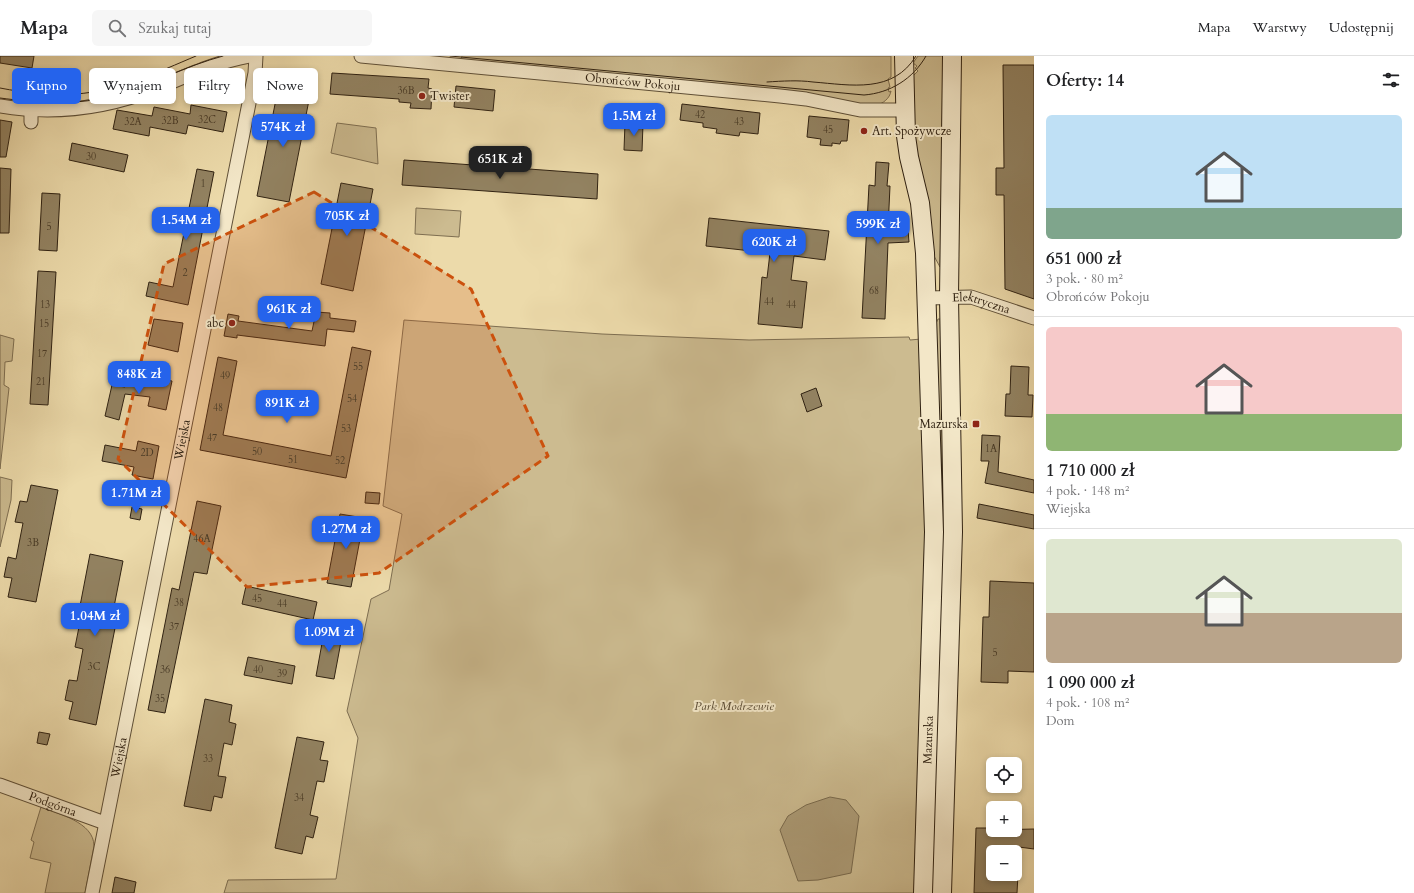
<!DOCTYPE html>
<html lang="pl">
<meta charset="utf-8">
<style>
:root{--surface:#fff;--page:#f6f6f6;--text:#202124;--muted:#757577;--line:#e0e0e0;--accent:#2563eb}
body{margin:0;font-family:Cardo,serif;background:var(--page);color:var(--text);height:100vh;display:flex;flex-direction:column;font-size:15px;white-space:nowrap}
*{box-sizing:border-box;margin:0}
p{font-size:13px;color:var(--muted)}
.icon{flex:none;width:22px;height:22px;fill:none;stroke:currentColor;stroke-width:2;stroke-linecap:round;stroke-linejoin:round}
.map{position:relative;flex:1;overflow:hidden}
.sheet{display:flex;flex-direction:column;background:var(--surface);width:380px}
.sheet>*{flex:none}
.banner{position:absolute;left:12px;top:12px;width:380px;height:36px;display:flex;gap:8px}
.fabs{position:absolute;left:986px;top:701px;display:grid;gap:8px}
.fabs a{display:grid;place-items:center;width:36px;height:36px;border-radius:6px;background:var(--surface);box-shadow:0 2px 6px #0003;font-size:20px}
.price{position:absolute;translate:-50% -34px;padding:0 9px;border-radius:8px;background:var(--accent);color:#fff;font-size:13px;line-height:26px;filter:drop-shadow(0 1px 2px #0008)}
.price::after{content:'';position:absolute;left:50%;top:24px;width:12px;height:9px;margin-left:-6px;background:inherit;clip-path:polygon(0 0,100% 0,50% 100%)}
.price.on{background:#222;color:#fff}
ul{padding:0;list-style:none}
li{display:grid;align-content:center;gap:8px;height:212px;padding:0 12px}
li+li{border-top:1px solid var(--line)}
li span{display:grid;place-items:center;height:124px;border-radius:6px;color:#555}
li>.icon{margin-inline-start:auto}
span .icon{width:72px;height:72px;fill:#fffc;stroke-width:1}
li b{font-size:17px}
h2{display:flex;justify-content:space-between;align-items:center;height:48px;padding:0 12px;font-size:17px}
.pill{padding:0 14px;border-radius:6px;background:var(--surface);box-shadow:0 2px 6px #0003;font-size:14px;line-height:36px}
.pill.on{background:var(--accent);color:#fff}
header{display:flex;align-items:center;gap:24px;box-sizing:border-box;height:56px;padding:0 20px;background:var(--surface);border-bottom:1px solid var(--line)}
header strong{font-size:19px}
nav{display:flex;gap:22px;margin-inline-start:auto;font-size:14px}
.search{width:280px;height:36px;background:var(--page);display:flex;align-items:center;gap:10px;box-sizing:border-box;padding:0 14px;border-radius:6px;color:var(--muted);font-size:15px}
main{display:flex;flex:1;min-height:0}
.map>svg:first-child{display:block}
</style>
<header>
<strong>Mapa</strong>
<div class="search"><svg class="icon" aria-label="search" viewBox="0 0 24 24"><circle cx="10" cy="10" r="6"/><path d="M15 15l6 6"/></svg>Szukaj tutaj</div>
<nav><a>Mapa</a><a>Warstwy</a><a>Udostępnij</a></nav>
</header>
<main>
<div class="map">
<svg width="1034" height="837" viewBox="0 0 1034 837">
<rect width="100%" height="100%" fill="#ecdaaa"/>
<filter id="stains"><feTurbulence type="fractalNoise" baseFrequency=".005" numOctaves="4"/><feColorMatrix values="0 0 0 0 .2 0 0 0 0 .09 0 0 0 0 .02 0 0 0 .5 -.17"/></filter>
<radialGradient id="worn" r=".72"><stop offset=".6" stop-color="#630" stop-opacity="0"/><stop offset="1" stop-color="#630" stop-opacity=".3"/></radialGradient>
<path fill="#ccbb90" stroke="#7e6e51" d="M462,0h429v21l-3,2 2,8 -2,1 1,4 2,-1c-1,7 -8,13 -15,14 -17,3 -63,-10 -81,-14l-334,-32z
M918,0h27l-5,211 -6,-11 -19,-107 -2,-73 5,-5 -3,-3 2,-2 -4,-3z
M337,67l39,5 2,36 -47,-11z
M416,152l45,3 -2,26 -44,-3z
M938,263h2l6,198 -6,147 -2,-3 -3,-335z
M404,264l198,14 147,6 160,-3 1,3 11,-1 5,155 -11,399h-691l4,-13 108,-1 22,-141 -11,-27 24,-112 18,-9 13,-76 -19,-8z
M0,279l14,4 -2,22 -7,1 -1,23 5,3 -9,81z
M0,421l12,3 -1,20 -11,47z
M939,652l-5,185h-4l7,-184z
M41,751c17,7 53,15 53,39l-9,47h-40l6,-30 -21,-5 4,-16 -3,-2z"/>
<path fill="#ac9b76" stroke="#7a6b4e" d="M830,741l16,3 13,16 -8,57 -33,7 -20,1 -18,-51 8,-14 18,-11z"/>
<path fill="#928261" stroke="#302212" d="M0,0h34l-2,12 -32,-5z
M1003,9h31v234l-29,-10 -1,-94h-8v-27h8z
M332,17l97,6 -1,9 4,1 -1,20 -21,-1 1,-5 -12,-1v-3l-69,-5z
M456,30l39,4 -2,21 -39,-4z
M277,38l32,6 -20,102 -32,-6z
M682,48l78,9 -2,21 -18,-2 -1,4 -23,-3 1,-4 -14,-2v-4l-23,-3z
M191,49l36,7 -4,20 -35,-7 -2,9 -36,-7 -1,9 -36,-7 4,-19 35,6 2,-9 36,7z
M809,60l40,4 -2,21h-6l-1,3 -8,-1v3l-12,-1 1,-6 -14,-2z
M0,64l12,2 -6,35h-6z
M625,67l18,1 -1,27 -18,-1z
M72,87l56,12 -4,17 -55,-12z
M404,104l194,14 -1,25 -195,-14z
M876,106l13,1 -2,23h3l-2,43 2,2 18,-1 1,12 -21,1 -3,76 -23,-1 7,-133 6,1z
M0,112l11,1 -2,64h-9z
M197,113l17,3 -26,133 -42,-9 3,-14 24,5 11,-54 -29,-6 3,-15 29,6z
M341,127l32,6 -20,102 -32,-7z
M42,137l18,1 -3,57 -18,-1z
M709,162l120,13 -4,29 -31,-4 -3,24 16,2 -5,46 -44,-4 4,-47 5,1 3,-25 -64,-7z
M38,215l18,1 -8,133 -18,-1z
M316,256l14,1v5l26,3 -2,11 -27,-3 -2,17 -88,-11v3l-13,-2 4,-22 11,2 -1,5 74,10z
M154,263l29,4 -5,29 -30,-7z
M352,291l19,4 -25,127 -146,-28 18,-93 19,4 -14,74 108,21z
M1011,310l18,1 -1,28h5l-1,22 -27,-1 1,-22h4z
M154,322l18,3 -6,29 -18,-4 2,-9 -25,-3 -6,26 -14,-4 7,-31 13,2 2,-8 25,4z
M816,332l6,18 -15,6 -6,-18z
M982,379l18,1 -2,36 36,8v13l-49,-10 4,-22h-8z
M138,385l21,5 -6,33 -21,-4 2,-8 -32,-6 3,-16 31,6z
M31,429l27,5 -22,112 -28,-5 4,-19 -8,-1 4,-20 8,2 7,-36 -8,-1 5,-21 7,1z
M366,436l14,1 -1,11 -14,-1z
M197,445l24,5 -14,68 -13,-2 -29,141 -17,-3 24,-122 7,2z
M979,448l55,11v14l-57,-11z
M132,451l10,2 -2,11 -10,-2z
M340,458l24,4 -13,69 -24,-4z
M90,498l33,7 -11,56 5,1 -21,107 -27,-6 4,-17 -8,-2 4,-20 8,1 6,-32 -8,-2 8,-40 -3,-1z
M990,525l44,2v89l-26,-1v12l-27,-1 2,-65h6z
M246,530l71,16 -4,18 -71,-16z
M325,571l18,4 -9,48 -18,-3z
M248,601l47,9 -3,18 -48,-9z
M205,643l27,6 -3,17 7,2 -4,21 -8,-2 -6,33 8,1 -4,21 -8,-2 -3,15 -27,-5z
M39,676l11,2 -3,11 -10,-2z
M297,681l27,5 -4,18 8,1 -4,21 -7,-1 -7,34 8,2 -5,21 -7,-2 -4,18 -27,-6z
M976,772h17v2l41,-1v20l-15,-2v5h-26v22h25l-1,19h-43z
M115,821l21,5 -2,11h-22z"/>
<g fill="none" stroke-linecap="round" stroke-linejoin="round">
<defs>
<g id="minor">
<path id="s1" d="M361,0l419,40 26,3 54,11h45"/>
<path d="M0,50c54,9 104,3 155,-17 31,-13 61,-27 94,-33"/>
<path d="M31,66v-12"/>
<path id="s2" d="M927,242l44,-1 63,21"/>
<path id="s3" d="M0,729l105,38"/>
<path id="s4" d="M92,837l163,-820 1,-17"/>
</g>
<path id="secondary" d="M904,0l2,80 3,21 11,46 5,50 9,279 -11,361
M942,837l11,-361 -4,-235 3,-241"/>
</defs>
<use href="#minor" stroke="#5f5038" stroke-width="15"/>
<use href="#secondary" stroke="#302212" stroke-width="20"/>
<use href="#minor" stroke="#f3e7c8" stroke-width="13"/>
<use href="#secondary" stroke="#f3e7c8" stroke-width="18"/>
<path stroke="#302212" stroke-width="1" d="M450,0l414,39c26,-2 49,-16 62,-39
M767,26c16,-1 31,-2 46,0 38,3 80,12 103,-26
M0,32c26,5 50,8 76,6 42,-3 82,-22 120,-38
M0,42c38,5 78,8 116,-3 36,-11 70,-29 107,-39"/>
</g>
<path fill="#cc510d" fill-opacity="0.2" stroke="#cc510d" stroke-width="3" stroke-dasharray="8 5" stroke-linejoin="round" d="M314,136l157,97 77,167 -169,117 -132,14 -129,-128 46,-195z"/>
<g fill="#8f2418" stroke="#f3e7c8" stroke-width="1.5">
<circle cx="422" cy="40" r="4"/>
<circle cx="864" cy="75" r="4"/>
<circle cx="232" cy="267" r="4"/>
<rect x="972" y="364" width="8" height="8" rx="2"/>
</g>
<g text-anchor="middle" stroke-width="4" stroke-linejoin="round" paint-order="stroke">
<g font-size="10" fill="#483a26">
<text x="406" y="38">36B</text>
<text x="700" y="62">42</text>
<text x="207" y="67">32C</text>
<text x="170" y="68">32B</text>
<text x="133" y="69">32A</text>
<text x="739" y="69">43</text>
<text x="828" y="77">45</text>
<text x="91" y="104">30</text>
<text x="203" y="131">1</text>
<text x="49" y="174">5</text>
<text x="185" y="220">2</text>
<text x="874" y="238">68</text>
<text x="769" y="249">44</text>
<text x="45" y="252">13</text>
<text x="791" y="252">44</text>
<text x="44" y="271">15</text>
<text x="42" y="301">17</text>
<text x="358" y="314">55</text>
<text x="225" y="323">49</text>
<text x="41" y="329">21</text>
<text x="352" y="346">54</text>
<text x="218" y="355">48</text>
<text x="346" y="376">53</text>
<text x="212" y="385">47</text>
<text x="991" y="396">1A</text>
<text x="257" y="399">50</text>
<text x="147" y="400">2D</text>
<text x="293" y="407">51</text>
<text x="340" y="408">52</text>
<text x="202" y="486">46A</text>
<text x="33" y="490">3B</text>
<text x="257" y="546">45</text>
<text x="179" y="550">38</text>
<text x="282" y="551">44</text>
<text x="174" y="574">37</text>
<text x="995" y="600">5</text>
<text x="94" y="614">3C</text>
<text x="165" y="617">36</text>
<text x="258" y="617">40</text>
<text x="282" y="621">39</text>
<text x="160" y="646">35</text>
<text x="208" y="706">33</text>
<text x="299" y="745">34</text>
</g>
<g font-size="12" fill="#302212" stroke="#f3e7c8">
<text dy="4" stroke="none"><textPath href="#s1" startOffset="273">Obrońców Pokoju</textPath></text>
<text dy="4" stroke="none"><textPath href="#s2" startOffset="55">Elektryczna</textPath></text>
<text dy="4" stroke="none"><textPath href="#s4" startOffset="462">Wiejska</textPath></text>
<text transform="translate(928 684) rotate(-88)" y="4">Mazurska</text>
<text dy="4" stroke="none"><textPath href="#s4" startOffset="138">Wiejska</textPath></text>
<text dy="4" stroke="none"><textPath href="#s3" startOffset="56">Podgórna</textPath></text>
</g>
<g font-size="12" fill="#302212" stroke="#f3e7c8" text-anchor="start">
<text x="430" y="44">Twister</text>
<text x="872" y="79">Art. Spożywcze</text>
<text x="224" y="271" text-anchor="end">abc</text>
<text x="968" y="372" text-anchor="end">Mazurska</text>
</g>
<g font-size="12" font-style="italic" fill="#574832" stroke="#f3e7c8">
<text x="734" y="654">Park Modrzewie</text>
</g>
</g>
<rect width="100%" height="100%" filter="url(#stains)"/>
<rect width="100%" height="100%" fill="url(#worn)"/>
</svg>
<div class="fabs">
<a><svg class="icon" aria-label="locate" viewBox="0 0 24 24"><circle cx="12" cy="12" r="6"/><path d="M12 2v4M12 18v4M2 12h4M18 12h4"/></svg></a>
<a>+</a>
<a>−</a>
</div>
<b class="price" style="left:634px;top:81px">1.5M zł</b>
<b class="price" style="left:283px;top:92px">574K zł</b>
<b class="price on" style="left:500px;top:124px">651K zł</b>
<b class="price" style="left:347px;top:181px">705K zł</b>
<b class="price" style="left:186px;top:185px">1.54M zł</b>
<b class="price" style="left:878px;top:189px">599K zł</b>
<b class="price" style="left:774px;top:207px">620K zł</b>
<b class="price" style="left:289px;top:274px">961K zł</b>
<b class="price" style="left:139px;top:339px">848K zł</b>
<b class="price" style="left:287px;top:368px">891K zł</b>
<b class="price" style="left:136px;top:458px">1.71M zł</b>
<b class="price" style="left:346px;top:494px">1.27M zł</b>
<b class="price" style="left:95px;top:581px">1.04M zł</b>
<b class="price" style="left:329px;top:597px">1.09M zł</b>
<div class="banner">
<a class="pill on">Kupno</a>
<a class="pill">Wynajem</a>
<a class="pill">Filtry</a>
<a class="pill">Nowe</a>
</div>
</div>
<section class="sheet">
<h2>Oferty: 14<svg class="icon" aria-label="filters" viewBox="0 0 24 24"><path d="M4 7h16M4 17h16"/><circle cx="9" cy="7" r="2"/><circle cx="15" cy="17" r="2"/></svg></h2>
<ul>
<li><span style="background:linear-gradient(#bfe0f5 75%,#7fa58c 0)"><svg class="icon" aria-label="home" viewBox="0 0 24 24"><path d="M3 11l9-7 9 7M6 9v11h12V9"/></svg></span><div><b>651 000 zł</b><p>3 pok. · 80 m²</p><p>Obrońców Pokoju</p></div></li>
<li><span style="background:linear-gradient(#f6c9c9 70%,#8fb573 0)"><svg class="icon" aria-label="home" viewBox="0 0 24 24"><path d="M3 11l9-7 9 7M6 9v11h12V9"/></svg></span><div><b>1 710 000 zł</b><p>4 pok. · 148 m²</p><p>Wiejska</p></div></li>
<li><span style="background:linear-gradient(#dfe7d0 60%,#b9a48a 0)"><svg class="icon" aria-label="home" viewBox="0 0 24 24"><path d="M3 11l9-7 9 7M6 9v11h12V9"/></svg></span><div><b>1 090 000 zł</b><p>4 pok. · 108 m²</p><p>Dom</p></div></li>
</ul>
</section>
</main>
